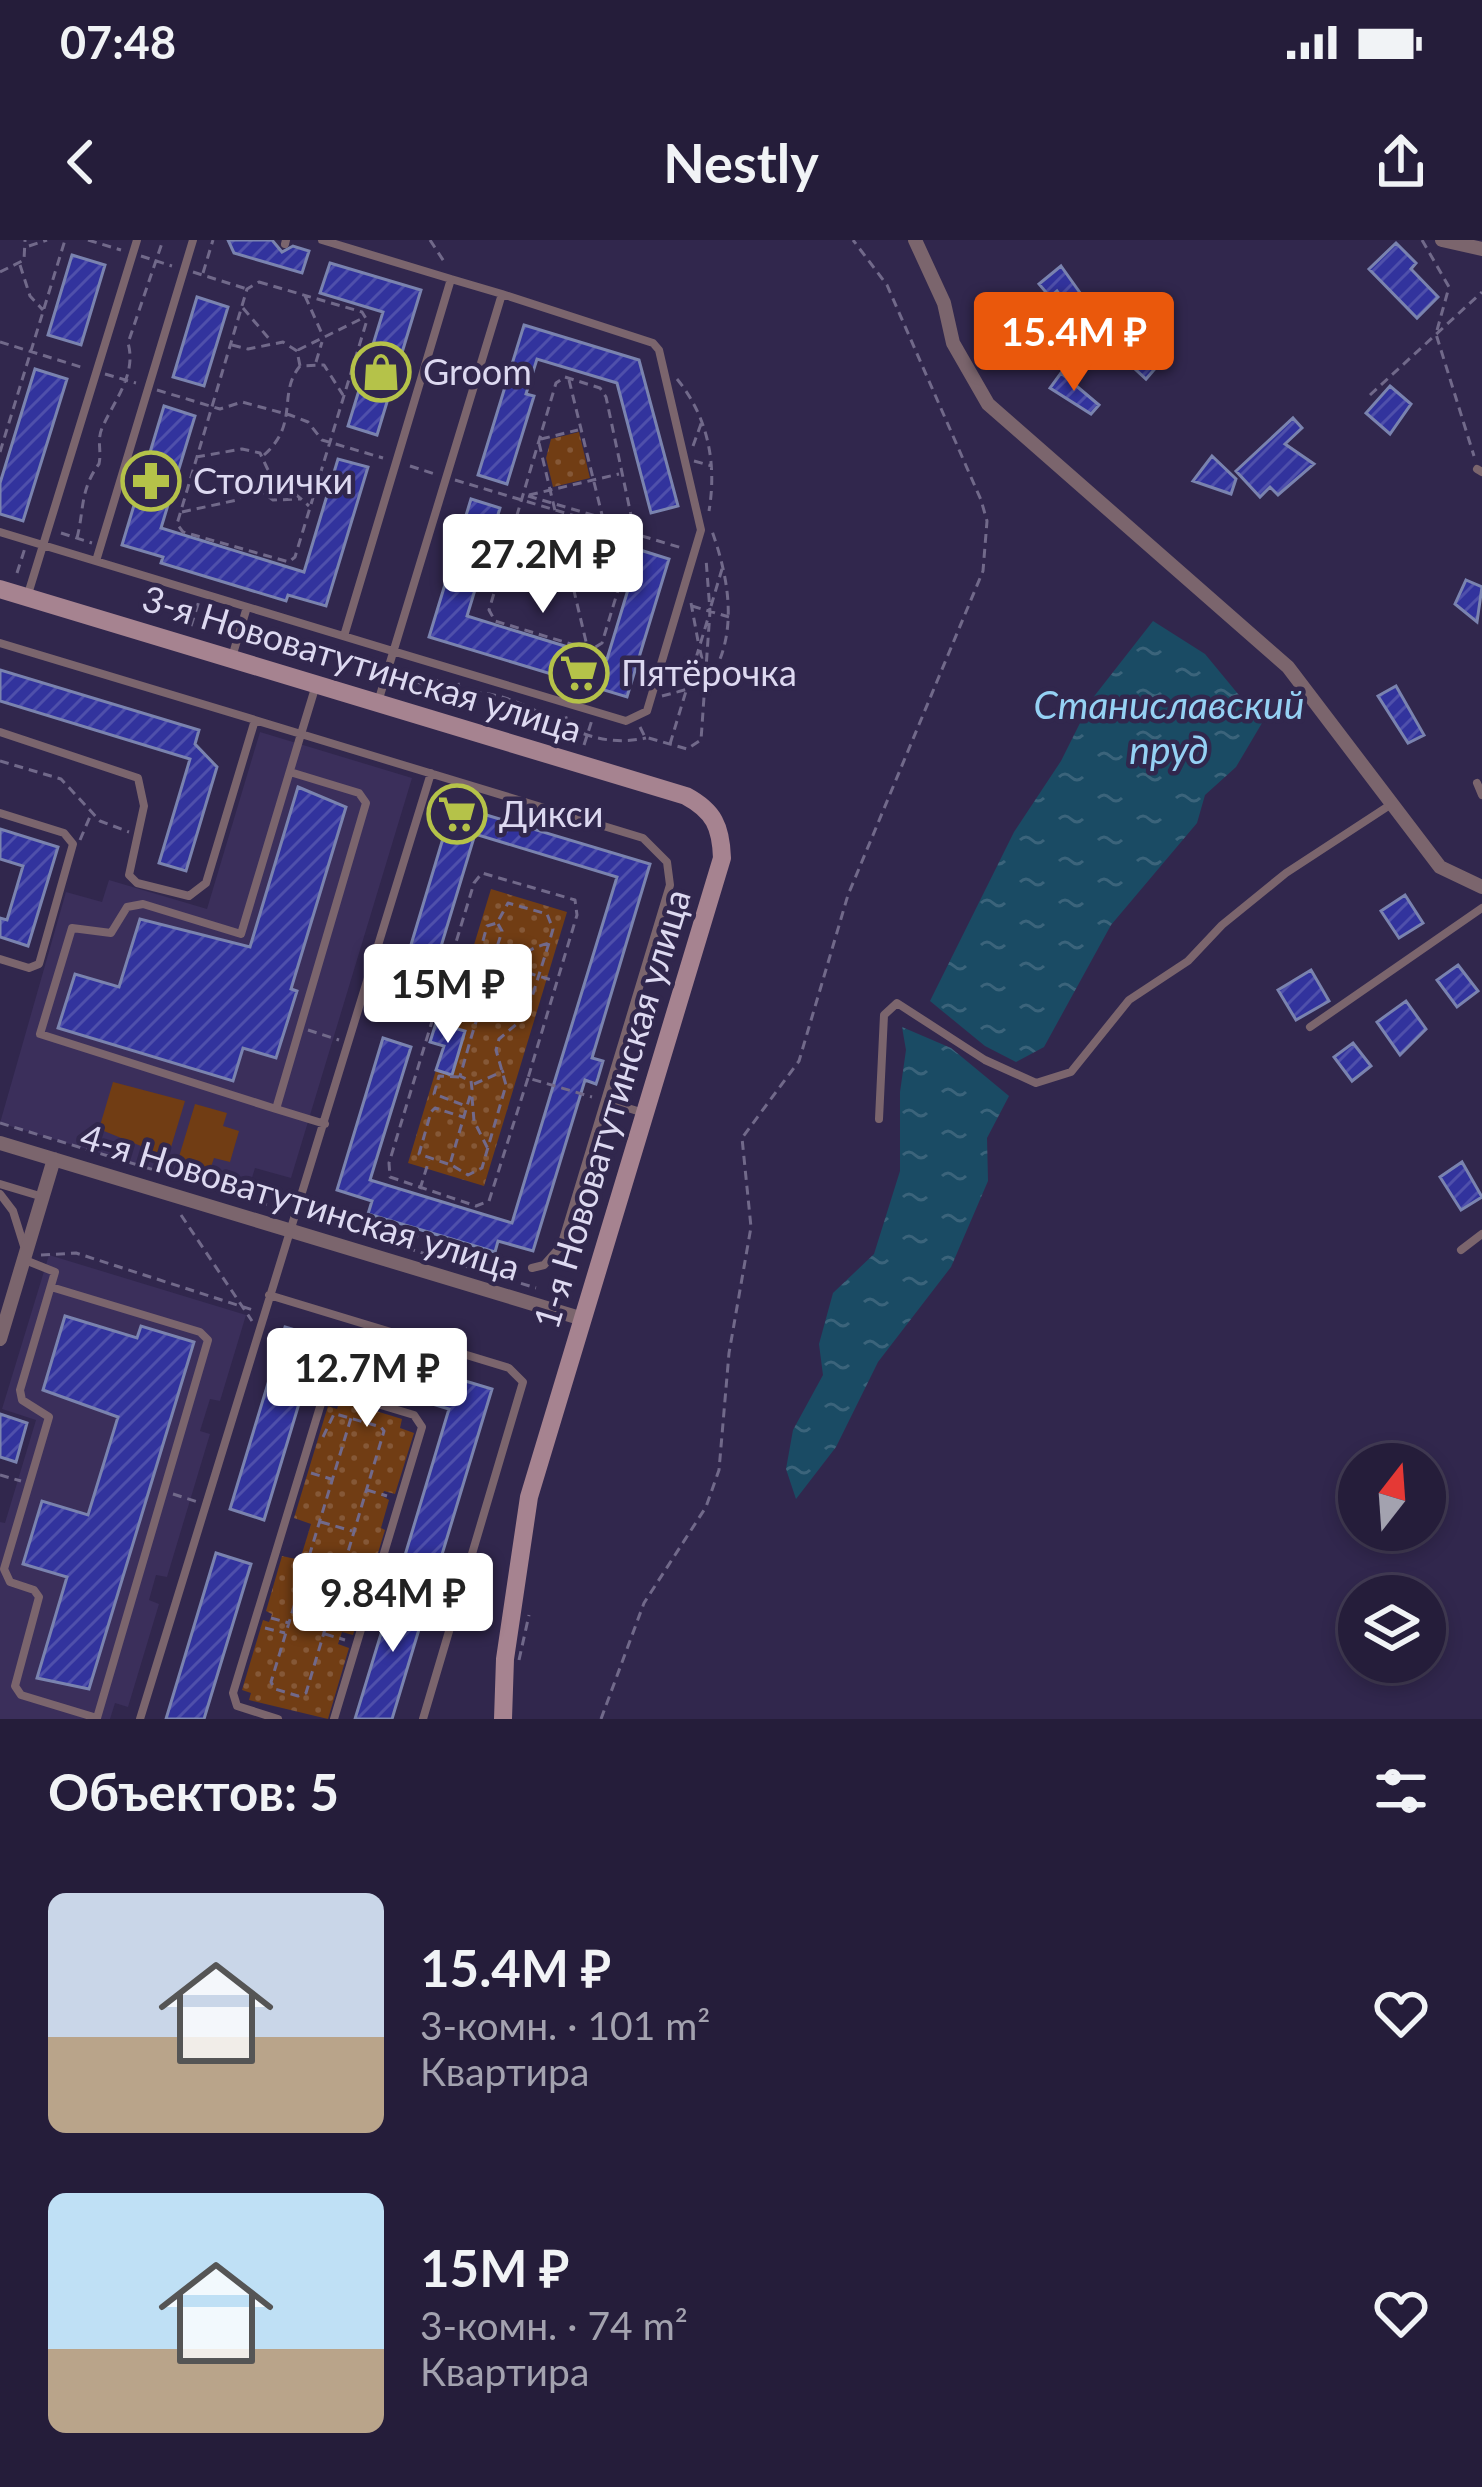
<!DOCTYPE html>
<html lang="ru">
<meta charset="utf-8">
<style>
:root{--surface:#251d3a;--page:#312a45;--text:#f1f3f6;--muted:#a3a2af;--line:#423b54;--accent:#ea580c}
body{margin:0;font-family:Lato,sans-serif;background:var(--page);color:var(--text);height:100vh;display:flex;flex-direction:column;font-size:45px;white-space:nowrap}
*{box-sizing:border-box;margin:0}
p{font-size:39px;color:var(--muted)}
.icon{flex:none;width:66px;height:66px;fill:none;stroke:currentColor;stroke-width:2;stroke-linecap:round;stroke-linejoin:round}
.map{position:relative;height:1479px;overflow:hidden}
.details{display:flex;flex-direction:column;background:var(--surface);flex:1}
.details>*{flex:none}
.needle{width:78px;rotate:17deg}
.fabs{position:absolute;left:1338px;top:1203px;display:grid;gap:24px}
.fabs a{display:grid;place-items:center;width:108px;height:108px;border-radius:50%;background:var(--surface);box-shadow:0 6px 18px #0003,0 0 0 3px var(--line);font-size:60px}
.price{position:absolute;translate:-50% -102px;padding:0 27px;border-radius:12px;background:#fff;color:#222;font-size:39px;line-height:78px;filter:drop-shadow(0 3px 6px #0008)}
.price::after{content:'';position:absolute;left:50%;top:72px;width:36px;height:27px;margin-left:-18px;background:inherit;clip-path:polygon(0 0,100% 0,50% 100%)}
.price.current{background:var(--accent);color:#fff}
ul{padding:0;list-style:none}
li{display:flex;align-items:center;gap:36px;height:300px;padding:0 48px}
li span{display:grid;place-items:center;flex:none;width:336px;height:240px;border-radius:18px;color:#555}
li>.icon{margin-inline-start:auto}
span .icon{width:144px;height:144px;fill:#fffc;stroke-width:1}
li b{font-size:51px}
h2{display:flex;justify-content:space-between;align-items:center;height:144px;padding:0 48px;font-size:51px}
.status{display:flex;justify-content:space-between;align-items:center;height:84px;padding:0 60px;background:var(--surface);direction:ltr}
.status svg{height:33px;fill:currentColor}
header{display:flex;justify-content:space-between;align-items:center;height:156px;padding:0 48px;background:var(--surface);font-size:54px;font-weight:700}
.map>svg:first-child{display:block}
</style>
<div class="status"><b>07:48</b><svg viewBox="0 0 49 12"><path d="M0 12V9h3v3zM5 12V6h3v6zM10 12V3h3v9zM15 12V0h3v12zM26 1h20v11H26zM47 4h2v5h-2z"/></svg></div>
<header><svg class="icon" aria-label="back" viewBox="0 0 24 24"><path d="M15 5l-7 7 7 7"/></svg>Nestly<svg class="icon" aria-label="share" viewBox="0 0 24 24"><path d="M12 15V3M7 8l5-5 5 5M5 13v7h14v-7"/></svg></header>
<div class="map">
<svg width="1482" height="1479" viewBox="0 0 1482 1479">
<defs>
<pattern id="park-dots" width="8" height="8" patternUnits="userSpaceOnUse" patternTransform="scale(3)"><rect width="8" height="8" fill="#713d14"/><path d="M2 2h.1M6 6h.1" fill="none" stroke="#855837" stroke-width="1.8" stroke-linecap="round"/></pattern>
<pattern id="water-ripples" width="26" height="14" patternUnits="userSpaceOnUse" patternTransform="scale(3)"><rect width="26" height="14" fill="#1a4b64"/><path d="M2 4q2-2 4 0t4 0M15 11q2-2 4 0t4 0" fill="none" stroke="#3b647b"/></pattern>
<pattern id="building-hatch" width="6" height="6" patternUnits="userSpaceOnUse" patternTransform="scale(3)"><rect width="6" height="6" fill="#32339d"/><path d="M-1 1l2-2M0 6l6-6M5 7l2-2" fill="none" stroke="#4f50ab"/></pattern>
</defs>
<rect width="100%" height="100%" fill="#31274d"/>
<path fill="#3b2f5b" d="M260,492l152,46 -121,400 -36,-10 -9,29 -246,-74 66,-231 36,10 7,-22 98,29z
M49,1015l197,60 -26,86 -10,-2 -10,32 10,3 -43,143 -11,-2 -7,25 10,4 -31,103 -13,-4 -5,16h-110v-197l5,1 31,-103 -34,-11z"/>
<path fill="url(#park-dots)" d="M579,192l11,46 -37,9 -7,-29 5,-19z
M491,649l76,23 -83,274 -76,-23 28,-93 16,4 13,-42 -16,-5z
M340,1160l62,19 -2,9 14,5 -19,61 -11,-3 -2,5 7,4 -8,28 4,2 -32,105 -11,-3 -4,12 11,4 -21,71 -79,-19 2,-7 -9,-3 21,-70 6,2 3,-8 -6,-3 16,-55 18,4 11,-36 -17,-6 34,-112 9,3z"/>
<path fill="#713d14" d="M113,842l72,19 -17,56 -69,-28z
M195,864l32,9 -4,13 16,5 -9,31 -16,-4 -4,12 -32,-10z"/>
<path fill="url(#water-ripples)" d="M1153,381l52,33 57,69 -26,44 -31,28 -8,28 -86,102 -67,122 -28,15 -31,-16 -55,-45 84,-169 47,-71 31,-62z
M902,787l49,21 58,48 -22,42 1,43 -37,86 -73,95 -42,85 -40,52 -10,-30 7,-39 30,-55 -4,-31 14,-51 41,-39 26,-83v-79l6,-42z"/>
<path fill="url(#building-hatch)" stroke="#7a83af" stroke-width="3" d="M228,0h44l10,12 11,-6 16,5 -7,22 -68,-20z
M1396,3l20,20 -5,6 27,28 -21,21 -48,-49z
M72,15l33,10 -24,80 -33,-10z
M330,23l91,27 -44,145 -29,-9 35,-114 -63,-19z
M1061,26l32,45 5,-5 9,10 -33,34 -14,-15 18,-16 -21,-28 -7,6 -11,-13z
M197,57l31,10 -24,79 -31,-9z
M1139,74l12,12 -9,10 23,21 -19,22 -12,-11 5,-6 -3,-7 -19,-18z
M524,85l115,35 39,146 -27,7 -34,-130 -80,-24 -11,35 8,2 -27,88 -29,-9z
M35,129l32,10 -44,142 -23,-7v-31z
M1061,133l38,32 -8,9 -41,-26z
M1390,146l21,18 -21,30 -24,-21z
M164,166l31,10 -34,112 143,44 34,-113 30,8 -42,139 -38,-11 -2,6 -125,-38 2,-6 -41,-12z
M1293,178l9,10 -17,16 29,20 -36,31 -8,-8 -10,10 -24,-26z
M1212,216l24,23 -5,15 -38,-13z
M471,259l29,9 -33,108 140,43 33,-109 29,9 -42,138 -198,-60z
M1466,340l16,7 -5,35 -22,-18z
M0,430l199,60 -4,14 22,23 -31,104 -27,-8 31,-104 -190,-58z
M1396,446l28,49 -16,8 -30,-47z
M298,547l48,20 -55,182 6,2 -21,67 -33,-10 -10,33 -175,-53 17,-54 44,13 21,-68 110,28z
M453,565l197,59 -58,194 11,3 -5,17 -2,6 -11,-4 -52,171 -35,-10 -3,11 -127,-38 4,-13 -35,-11 46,-152 28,9 -41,133 142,43 43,-143 62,-203 -142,-43 -52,172 -28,-8z
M0,589l58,18 -30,99 -28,-9v-19l7,2 16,-54 -23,-7z
M1405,655l18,28 -24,15 -18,-27z
M1458,725l20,26 -21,16 -20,-27z
M1311,730l18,31 -33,19 -18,-30z
M1406,761l20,28 -26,26 -23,-33z
M436,783l29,8 -13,44 -16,-5 8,-24 -14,-4z
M1353,803l18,23 -19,15 -18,-24z
M1462,922l20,35 -21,13 -21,-33z
M65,1076l72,22 4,-12 53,16 -105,347 -52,-11 30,-101 -44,-13 19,-63 46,14 30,-98 -75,-27z
M285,1087l207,62 -55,182 -34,-9 46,-153 -139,-42 -46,153 -34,-11z
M0,1174l27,9 -11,39 -16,-5z
M216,1313l35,11 -47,155h-38z
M395,1348l38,11 -5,18 -5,-1 -31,103h-37z"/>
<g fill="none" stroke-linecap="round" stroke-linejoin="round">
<path stroke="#71698a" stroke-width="3" stroke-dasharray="9 6" stroke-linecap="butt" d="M88,0l33,10
M430,0l15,23
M1422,0l27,47 -13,47 38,122
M29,6l18,-6
M141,16l31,10
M20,25l10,31 13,14
M0,32l24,-12 1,-20
M193,32l54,17
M203,33l10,-33
M259,42l103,30 5,8 -72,237 -6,5 -106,-30 -6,-8 70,-235z
M305,56l18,40
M243,68l28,33
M0,102l84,26
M232,105l16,4 35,-7 14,9 3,15
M298,110l67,-33
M316,122l6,-20
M105,134l31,9
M565,137l35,11 6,9 29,137 -33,109 -11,7 -96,-29 -6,-11 67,-227z
M677,139c31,38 40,84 32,132
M569,140l35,143
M157,150l63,19 22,-7 48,13 18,7 14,18 61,18
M1370,155l112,-103
M541,199l37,-9
M539,203l49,207
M693,206l9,-25
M0,212l65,-212
M264,215c36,-32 13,-61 36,-89l24,-1 19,30
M196,217l46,-8 18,4 8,17 41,36
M694,221l18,5
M410,226l25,8
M455,240l227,68
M257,248l16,12 28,-1
M529,255l90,-21
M528,256l102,30
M182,272l55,-12 30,-28
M61,293l31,10
M77,298c7,-27 3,-49 22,-74 3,-14 -3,-24 4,-38 11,-25 34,-52 25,-83l35,-103
M505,316l112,34
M17,333l8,-25
M691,363l7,38
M692,366l37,11
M711,366l11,-37
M191,386l8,-25
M700,410l6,26
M400,434c33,20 66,13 102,23 52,16 83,54 144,41
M458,443l7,25
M662,456l45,-12c32,-47 23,-102 5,-153
M431,458l6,-19
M640,487l5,10 42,12 14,-9 9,-129 -4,-52
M530,488l39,-11
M670,504l39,-129
M584,505l8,-25
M0,521l61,18 39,42 29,11
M80,600l12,-28
M455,711l100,30
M493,720l9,-29 -4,-7
M488,750l-16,-9 15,-55 10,-3 11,-20 39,11 6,15 -4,14 -23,73 -27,23 -3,11 10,35 -24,83 -14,7 -18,-11 22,-75 -1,-8 -11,-5c17,-55 25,-116 89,-133
M489,751l18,21 21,-4
M308,790l31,10
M459,837l-20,-1 -5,18 32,12
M528,838l-39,123 -13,5 -86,-29 -1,-14 85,-280 8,-10 93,27 2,15 -49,163 64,19
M474,844l30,-13
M472,857l2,24 14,28
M0,883l285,87
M448,924l-29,-10 12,-42 4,-4 28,9
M420,949l9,-29
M309,964l209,63
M181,975l71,106
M306,977l230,71
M41,1015l35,-2 180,58
M323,1197l11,-23h2l45,13 3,4 -78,262 -8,3 -23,-7 -4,-7 80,-264
M311,1233l20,6
M0,1235l21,6
M367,1250l20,6
M173,1254l25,8
M321,1282l31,9
M307,1329l31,10
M339,1349l17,2 14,-34
M301,1350l31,10
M466,1366l26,8
M271,1378l18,5
M265,1388l20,5
M325,1394l20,6
M519,1420l10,-45
M601,1479l43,-116 62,-96 13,-37 10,-117 22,-126 -9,-89 57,-77 49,-166 135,-324 4,-50 -6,-21 -94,-215 -34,-45"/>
<path stroke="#7b656d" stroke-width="8" d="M322,0l129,39 -107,357
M285,4l1,-4
M451,39l51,15
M1477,229l5,3
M0,292c209,63 417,127 626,189l21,-10 54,-181 -42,-180 -6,-7 -151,-49c-42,136 -83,272 -124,408
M96,321l97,-321
M28,354l109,-354
M0,403l255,77
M232,417l15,-50
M0,492l138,46 6,28 -15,69 8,8 52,13 17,-13 49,-163 46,14 15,-49
M290,532l69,21 7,10 -90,306 -236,-75 32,-106 39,5 16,-26 16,-3 98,30 60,-200 342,104 24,24 3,23 -109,361 -17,19 -12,3
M1477,543l5,12
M0,573l64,20 9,11 -34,120 -10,4 -29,-9
M1310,787l172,-119
M605,861l39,12
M276,869l49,15
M879,879l5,-104 13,-12 88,57 51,23 35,-11 58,-72 59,-39 34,-36 64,-52 104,-68
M0,944l43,13
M0,954l13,17 11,35
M1461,1010l21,-16
M25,1020l30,12 -35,118 2,10 27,17 -45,152 6,13 24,8 5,7 -24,89 6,9 76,23 111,-378 -8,-8 -149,-45
M269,1055l240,73 14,14 -100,337
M380,1326l82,25
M140,1479l291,-946
M278,1479l-41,-13 -4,-13 90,-296 8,-7 83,25 8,12 -88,292"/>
<path stroke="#7b656d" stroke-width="14" d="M915,0l29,63 9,40 35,61 300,263 152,200 42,20
M1442,0l40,9
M0,903l583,176
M0,1099l54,-180"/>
<path stroke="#a68390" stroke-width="18" d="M0,349l686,207c28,15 35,31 36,62l-193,639 -24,162 -2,60"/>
</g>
<defs>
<symbol id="shop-ring" viewBox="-11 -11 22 22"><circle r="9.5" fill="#31274d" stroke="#b5c249" stroke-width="1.5"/><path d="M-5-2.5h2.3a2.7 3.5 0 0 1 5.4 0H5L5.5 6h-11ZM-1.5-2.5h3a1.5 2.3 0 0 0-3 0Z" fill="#b5c249"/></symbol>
<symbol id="pharmacy-ring" viewBox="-11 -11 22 22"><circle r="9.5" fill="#31274d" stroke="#b5c249" stroke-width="1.5"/><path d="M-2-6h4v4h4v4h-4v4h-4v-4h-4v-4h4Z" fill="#b5c249"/></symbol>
<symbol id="supermarket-ring" viewBox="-11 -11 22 22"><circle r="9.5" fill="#31274d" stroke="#b5c249" stroke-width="1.5"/><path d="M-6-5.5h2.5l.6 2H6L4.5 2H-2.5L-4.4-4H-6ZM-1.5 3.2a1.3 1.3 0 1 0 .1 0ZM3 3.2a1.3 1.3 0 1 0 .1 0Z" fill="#b5c249"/></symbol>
</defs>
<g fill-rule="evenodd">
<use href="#shop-ring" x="348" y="99" width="66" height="66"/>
<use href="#pharmacy-ring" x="118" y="208" width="66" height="66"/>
<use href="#supermarket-ring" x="546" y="400" width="66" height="66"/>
<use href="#supermarket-ring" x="424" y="541" width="66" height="66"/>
</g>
<g text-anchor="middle" stroke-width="9" stroke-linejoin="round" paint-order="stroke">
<g font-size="36" fill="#ddd9f1" stroke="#31274d" text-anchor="start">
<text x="423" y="145">Groom</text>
<text x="193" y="254">Столички</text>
<text x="621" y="446">Пятёрочка</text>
<text x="499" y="587">Дикси</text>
</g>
<g font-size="36" fill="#ddd9f1" stroke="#31274d">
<text transform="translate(362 424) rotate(17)" y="13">3-я Нововатутинская улица</text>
<text transform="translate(612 869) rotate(-73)" y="13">1-я Нововатутинская улица</text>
<text transform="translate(300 962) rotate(17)" y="13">4-я Нововатутинская улица</text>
</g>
<g font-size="39" font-style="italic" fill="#95d1f4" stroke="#31274d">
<text x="1169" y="479">Станиславский<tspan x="1169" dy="45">пруд</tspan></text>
</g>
</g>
</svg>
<div class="fabs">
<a><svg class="needle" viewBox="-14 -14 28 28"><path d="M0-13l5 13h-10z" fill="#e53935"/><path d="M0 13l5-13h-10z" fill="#a3a2af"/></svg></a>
<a><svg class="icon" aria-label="layers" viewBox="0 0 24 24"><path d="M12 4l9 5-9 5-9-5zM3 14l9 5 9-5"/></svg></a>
</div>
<b class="price current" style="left:1074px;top:154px">15.4M ₽</b>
<b class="price" style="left:543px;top:376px">27.2M ₽</b>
<b class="price" style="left:448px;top:806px">15M ₽</b>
<b class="price" style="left:367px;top:1190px">12.7M ₽</b>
<b class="price" style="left:393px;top:1415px">9.84M ₽</b>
</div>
<section class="details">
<h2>Объектов: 5<svg class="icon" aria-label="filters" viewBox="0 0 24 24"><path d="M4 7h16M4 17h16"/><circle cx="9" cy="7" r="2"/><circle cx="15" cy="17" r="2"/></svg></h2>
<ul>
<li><span style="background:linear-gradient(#c9d6e8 60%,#b9a48a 0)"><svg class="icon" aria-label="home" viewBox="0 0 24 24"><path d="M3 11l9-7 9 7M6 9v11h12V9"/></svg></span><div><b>15.4M ₽</b><p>3-комн. · 101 m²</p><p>Квартира</p></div><svg class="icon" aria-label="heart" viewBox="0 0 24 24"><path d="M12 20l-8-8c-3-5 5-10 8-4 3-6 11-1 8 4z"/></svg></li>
<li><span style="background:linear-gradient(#bfe0f5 65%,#b9a48a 0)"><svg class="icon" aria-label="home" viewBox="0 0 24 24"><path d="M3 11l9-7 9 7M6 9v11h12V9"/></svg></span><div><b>15M ₽</b><p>3-комн. · 74 m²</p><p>Квартира</p></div><svg class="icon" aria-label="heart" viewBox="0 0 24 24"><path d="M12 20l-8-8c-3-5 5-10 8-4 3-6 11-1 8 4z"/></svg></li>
</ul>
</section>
